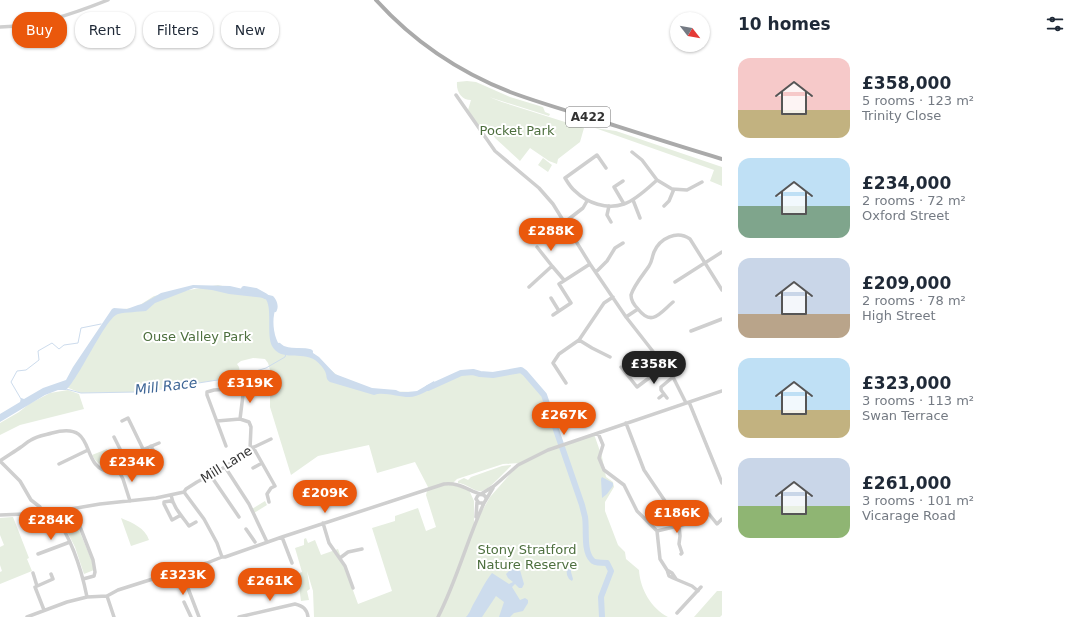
<!DOCTYPE html>
<meta charset="utf-8">
<style>
:root{--surface:#fff;--page:#f6f6f7;--text:#1f2937;--muted:#747a83;--accent:#ea580c}
body{margin:0;font-family:"DejaVu Sans",sans-serif;background:var(--page);color:var(--text);height:100vh;display:flex;flex-direction:column;font-size:15px;white-space:nowrap}
*{box-sizing:border-box;margin:0}
p{font-size:13px;color:var(--muted)}
.icon{flex:none;width:22px;height:22px;fill:none;stroke:currentColor;stroke-width:2;stroke-linecap:round;stroke-linejoin:round}
.map{position:relative;flex:1;overflow:hidden}
.panel{display:flex;flex-direction:column;background:var(--surface);width:360px}
.panel>*{flex:none}
.top-card{position:absolute;left:12px;top:12px;width:380px;height:36px;display:flex;gap:8px}
.needle{width:26px;rotate:121deg}
.buttons{position:absolute;left:670px;top:12px;display:grid;gap:8px}
.buttons a{display:grid;place-items:center;width:40px;height:40px;border-radius:50%;background:var(--surface);box-shadow:0 1px 3px #0004;font-size:20px}
.price{position:absolute;translate:-50% -34px;padding:0 9px;border-radius:14px;background:var(--accent);color:#fff;font-size:13px;line-height:26px;filter:drop-shadow(0 1px 2px #0008)}
.price::after{content:'';position:absolute;left:50%;top:24px;width:12px;height:9px;margin-left:-6px;background:inherit;clip-path:polygon(0 0,100% 0,50% 100%)}
.price.current{background:#222;color:#fff}
ul{padding:0;list-style:none}
li{display:flex;align-items:center;gap:12px;height:100px;padding:0 16px}
li span{display:grid;place-items:center;flex:none;width:112px;height:80px;border-radius:12px;color:#555}
li>.icon{margin-inline-start:auto}
span .icon{width:48px;height:48px;fill:#fffc;stroke-width:1}
li b{font-size:17px}
h2{display:flex;justify-content:space-between;align-items:center;height:48px;padding:0 16px;font-size:17px}
.chip{padding:0 14px;border-radius:16px;background:var(--surface);box-shadow:0 1px 3px #0004;font-size:14px;line-height:36px}
.chip.current{background:var(--accent);color:#fff}
main{display:flex;flex:1;min-height:0}
.map>svg:first-child{display:block}
</style>
<main>
<div class="map">
<svg width="722" height="617" viewBox="0 0 722 617">
<rect width="100%" height="100%" fill="#fff"/>
<path fill="#e6eee0" fill-rule="evenodd" d="M467,81l9,1 34,15 33,10 2,5 5,2 -1,2 -60,-19 13,5 82,26 -4,14 -22,17 -1,5 -8,-3 -19,-13 -10,13 -25,-23 -8,-13v4l-2,3c-7,-5 -12,-15 -17,-22l3,-10c-9,0 -15,-8 -14,-18z
M595,128l21,3 106,36v19l-12,-5 4,-11z
M543,158l9,7 -4,7 -10,-7z
M218,285l50,11 7,52 3,4 34,2 26,22 37,15 42,1 40,-17 64,-3 13,10 12,16 5,25 9,23 34,-12 8,23 4,20 7,5 1,5 -9,15v9l13,34 7,7 1,7 13,11c1,19 12,38 29,47h-354l-1,-26 -6,-20 3,18 -3,2 2,9 -8,1 -2,-15 -4,-11 7,-3 -7,-24 9,-3v-6l2,-1 2,5 7,-3 6,15 17,-6 20,55 34,-13 -20,-63 23,-7v-5l23,-8 8,23 10,-4 -10,-32 2,-8 -13,-25 -38,11 -8,-28 -51,11 -27,19 -21,-68v-37l-2,-7 -3,-4 -12,-1 -12,3 -4,3 2,3 1,6 -29,8 -75,11 -55,1 -15,-6 46,-77 23,-2 19,-12zM520,463l-30,34 -16,28v-24l-5,-11 -16,-7 4,-4 46,-15z
M68,390l11,4 5,15 -64,16 -20,10v-12l19,-11 10,-8 21,-11z
M107,449l6,13 -2,5 1,2c-9,-1 -15,-5 -20,-14z
M511,465v1c-7,6 -24,27 -32,25 -7,-1 -12,-7 -21,-8v-2l6,-3 4,2 3,-3 31,-11z
M265,501l2,4 -13,8 -2,-4z
M71,511l21,50 2,9 -10,4 -9,-27 -16,-31 1,-3z
M13,517l16,41 -2,1 5,12 -32,13v-12l2,-1 -2,-6v-18l4,-2 -4,-10v-17z
M121,518c12,5 24,10 28,22l-18,6z
M717,591h5v24l-2,2h-26z"/>
<path fill="#cddced" d="M193,285l37,1 43,10c3,3 6,9 4,14 -2,5 -2,-1 -3,5 -2,11 1,31 12,36 9,3 16,-2 24,0l9,6 16,17 37,14 24,2 4,2h8l9,-1 17,-10 2,5c-8,4 -17,11 -27,11 -10,0 -27,-6 -35,-2l-44,-13c-4,-3 -3,-4 -4,-8 -1,-5 -7,-11 -11,-14 -14,-9 -34,2 -43,-14 -6,-12 1,-39 -7,-48l-36,-4 -17,-4 -18,-2 -39,15 -9,8c-7,1 -20,1 -28,3 -12,3 -38,63 -52,76h-8l-13,5 -45,27v-8l20,-12 1,-4 3,1 19,-11 23,-8 7,-13 39,-58 2,-1 13,1 11,-4 4,-1 19,-11z
M602,477l11,6v3l-6,8 -5,4 -1,-19z
M568,563l3,5v4l2,7 -1,2 -3,-2 -2,-4 -1,-10z
M515,568l5,2 4,14 -2,4h-3l-4,-4 -3,3 8,13 5,-2 3,2v3l-5,8 -9,2 -4,4h-11l5,-15 -8,-6 -14,21h-16c4,-4 5,-9 8,-14 6,-10 10,-20 18,-30l17,11 4,-2 -5,-4 -2,-4 4,-4z"/>
<g fill="none" stroke-linecap="round" stroke-linejoin="round">
<path stroke="#cddced" stroke-width="1" d="M66,389l15,4 55,-1 25,-3 75,-12 30,-9 19,-11 1,-3
M21,399l-10,-17 6,-11 9,-1 13,-10 -1,-9 14,-8 7,6 5,-4 14,-2 3,-15 20,-4"/>
<path stroke="#cddced" stroke-width="6" d="M244,289l12,2 9,5
M279,346c8,8 21,3 31,6
M428,388l33,-15 12,-1 7,2 13,1 28,-5 4,3 19,22 38,110c1,4 2,8 3,12 2,12 -2,34 7,43 3,4 10,2 15,3l4,8 -10,26 1,20"/>
<path stroke="#cfcfcf" stroke-width="3.5" d="M0,27c38,-1 73,-13 108,-27
M456,95l39,56 44,37 14,16 37,60 36,53 47,60 13,26
M632,152l10,8 15,20 15,9 15,1 15,-8
M606,168l-9,-13 -32,23c3,5 6,10 10,13 12,12 32,19 49,13 12,-4 24,-16 33,-24
M623,181l-9,6 10,17
M633,200l7,18
M609,206l-2,9 4,7
M664,206l5,-5 5,-12
M565,222l18,-14 4,-7
M537,247l15,19
M596,272l11,-11 8,-13 8,-5
M675,282l47,-30
M529,287l23,-21 12,14
M551,298l8,13
M673,302c-13,11 -21,25 -35,7 -4,-4 -7,-8 -7,-14 3,-10 12,-20 18,-29 3,-4 3,-9 5,-14 6,-14 23,-22 36,-13l32,51
M553,315l18,-12 -12,-19 31,-20
M626,317l12,-8
M691,331l31,-12
M579,340l13,8 18,9
M621,367l16,20 28,-21
M566,383l-13,-20 6,-9 20,-14 25,-37 9,-6
M659,398l5,-4
M667,398l-6,-8v-3l12,-10
M689,402l33,81
M240,419l4,-32
M122,421l6,-3 15,31
M217,421l23,-2 9,3 2,5 -1,22
M626,423l18,47 25,37 1,5
M598,433l5,12 -4,13 5,12 20,15 13,26 20,20 3,28 7,11 2,6 4,2 19,8 6,5
M114,437l9,18
M151,446l9,17
M226,446l-19,-51v-3l7,-2 14,-1
M253,447l22,39 -4,2 -4,6 2,8
M0,461c7,-5 14,-9 21,-14 3,-2 6,-5 10,-7 6,-4 14,-5 21,-7 48,-13 25,35 59,39l6,-3
M0,461l20,20 11,19 9,7 2,7
M59,464l29,-14
M225,467l24,37 18,38
M253,468l9,-5
M211,476l28,41
M184,492l2,-3 11,-7 28,-15 25,-18 21,-10
M481,494l13,-8 24,-21 30,-15 174,-59
M171,495c2,12 11,21 18,31l7,-4
M486,498c-1,-3 -4,-4 -8,-3l-2,4 3,4h5l9,-15
M130,501l-7,-22 -8,-15 3,-6 5,-3h7l29,-12
M173,502l-3,-1 -6,1v2l8,16 9,-5
M73,509l20,51 2,12 -1,4 -11,3
M54,514l5,-3 41,-7 56,-6 28,-6 20,27 13,24 5,14
M54,514c17,24 27,53 33,83
M0,515l49,-2 5,1
M476,517l1,-15
M698,518l11,-4 8,10 5,-5
M323,523l6,20 16,23 8,22
M679,526l1,10 -1,8 3,9 -1,1
M246,529l9,13
M657,531l37,-9
M282,537l10,26
M38,554l32,-12
M340,558l8,-6 14,-3
M181,570l18,47
M667,570l5,3 4,6
M33,573l4,13
M107,596l11,-6 63,-20 26,-7 15,-6h3l57,-20 162,-53c14,-2 24,6 36,10
M107,596l7,21
M184,602l7,15
M44,610l-9,-23 18,-8 -2,-5
M677,613l24,-26
M27,617l40,-15 20,-5 20,-1
M239,617l56,-13c8,2 12,5 13,13
M438,617c19,-37 29,-77 46,-114"/>
<path stroke="#aaa" stroke-width="4" d="M376,0c37,41 83,72 134,92 27,10 54,18 81,26 44,14 87,28 131,41"/>
</g>
<g text-anchor="middle" stroke-width="4" stroke-linejoin="round" paint-order="stroke">
<rect fill="#fff" stroke="#707070" stroke-width="1" x="566" y="107" width="44" height="20" rx="3"/>
<g font-size="12" font-weight="bold" fill="#323232">
<text x="588" y="121">A422</text>
</g>
<g font-size="13" fill="#4d6f3e" stroke="#fff">
<text x="517" y="135">Pocket Park</text>
<text x="197" y="341">Ouse Valley Park</text>
<text x="527" y="554">Stony Stratford<tspan x="527" dy="15">Nature Reserve</tspan></text>
</g>
<g font-size="13" fill="#323232" stroke="#fff">
<text transform="translate(226 464) rotate(-32)" y="5">Mill Lane</text>
</g>
<g font-size="14" font-style="italic" fill="#3e6696" stroke="#fff">
<text transform="translate(166 386) rotate(-7)" y="5">Mill Race</text>
</g>
</g>
</svg>
<div class="buttons">
<a><svg class="needle" viewBox="-14 -14 28 28"><path d="M0-13l5 13h-10z" fill="#e53935"/><path d="M0 13l5-13h-10z" fill="#747a83"/></svg></a>
</div>
<b class="price" style="left:551px;top:252px">£288K</b>
<b class="price current" style="left:654px;top:385px">£358K</b>
<b class="price" style="left:250px;top:404px">£319K</b>
<b class="price" style="left:564px;top:436px">£267K</b>
<b class="price" style="left:132px;top:483px">£234K</b>
<b class="price" style="left:325px;top:514px">£209K</b>
<b class="price" style="left:677px;top:534px">£186K</b>
<b class="price" style="left:51px;top:541px">£284K</b>
<b class="price" style="left:183px;top:596px">£323K</b>
<b class="price" style="left:270px;top:602px">£261K</b>
<div class="top-card">
<a class="chip current">Buy</a>
<a class="chip">Rent</a>
<a class="chip">Filters</a>
<a class="chip">New</a>
</div>
</div>
<section class="panel">
<h2>10 homes<svg class="icon" aria-label="filters" viewBox="0 0 24 24"><path d="M4 7h16M4 17h16"/><circle cx="9" cy="7" r="2"/><circle cx="15" cy="17" r="2"/></svg></h2>
<ul>
<li><span style="background:linear-gradient(#f6c9c9 65%,#c2b280 0)"><svg class="icon" aria-label="home" viewBox="0 0 24 24"><path d="M3 11l9-7 9 7M6 9v11h12V9"/></svg></span><div><b>£358,000</b><p>5 rooms · 123 m²</p><p>Trinity Close</p></div></li>
<li><span style="background:linear-gradient(#bfe0f5 60%,#7fa58c 0)"><svg class="icon" aria-label="home" viewBox="0 0 24 24"><path d="M3 11l9-7 9 7M6 9v11h12V9"/></svg></span><div><b>£234,000</b><p>2 rooms · 72 m²</p><p>Oxford Street</p></div></li>
<li><span style="background:linear-gradient(#c9d6e8 70%,#b9a48a 0)"><svg class="icon" aria-label="home" viewBox="0 0 24 24"><path d="M3 11l9-7 9 7M6 9v11h12V9"/></svg></span><div><b>£209,000</b><p>2 rooms · 78 m²</p><p>High Street</p></div></li>
<li><span style="background:linear-gradient(#bfe0f5 65%,#c2b280 0)"><svg class="icon" aria-label="home" viewBox="0 0 24 24"><path d="M3 11l9-7 9 7M6 9v11h12V9"/></svg></span><div><b>£323,000</b><p>3 rooms · 113 m²</p><p>Swan Terrace</p></div></li>
<li><span style="background:linear-gradient(#c9d6e8 60%,#8fb573 0)"><svg class="icon" aria-label="home" viewBox="0 0 24 24"><path d="M3 11l9-7 9 7M6 9v11h12V9"/></svg></span><div><b>£261,000</b><p>3 rooms · 101 m²</p><p>Vicarage Road</p></div></li>
</ul>
</section>
</main>
